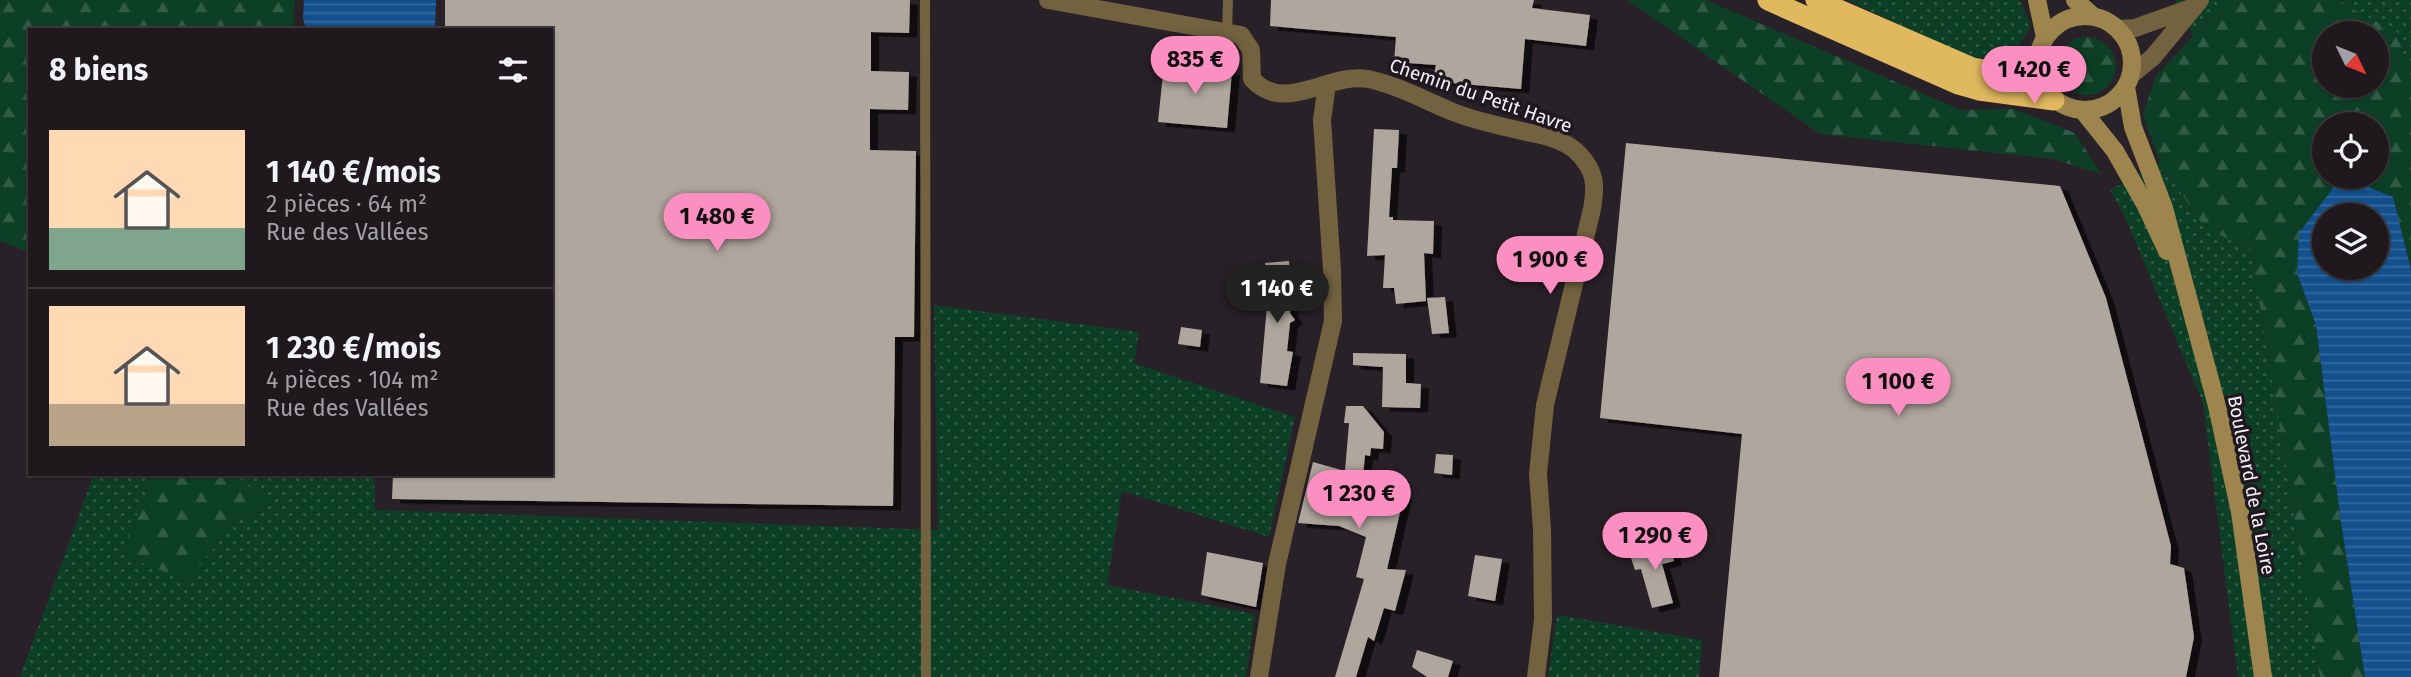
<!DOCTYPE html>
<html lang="fr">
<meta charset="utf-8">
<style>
:root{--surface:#1f191e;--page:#272227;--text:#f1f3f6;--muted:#a1a0a4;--line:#3c383c;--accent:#fc8fc2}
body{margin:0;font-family:"Fira Sans",sans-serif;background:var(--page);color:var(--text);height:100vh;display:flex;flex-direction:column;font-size:26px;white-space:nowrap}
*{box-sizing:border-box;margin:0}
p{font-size:23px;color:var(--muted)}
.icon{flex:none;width:38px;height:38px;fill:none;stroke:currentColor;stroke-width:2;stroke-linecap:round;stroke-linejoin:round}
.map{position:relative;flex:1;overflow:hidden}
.drawer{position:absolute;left:28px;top:28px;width:525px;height:448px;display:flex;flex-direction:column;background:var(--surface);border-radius:0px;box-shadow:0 2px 5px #0004,0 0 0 2px var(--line)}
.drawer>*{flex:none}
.needle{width:46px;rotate:133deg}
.tools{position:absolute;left:2312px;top:21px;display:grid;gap:14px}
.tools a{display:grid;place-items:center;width:77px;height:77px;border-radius:50%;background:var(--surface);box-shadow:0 2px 5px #0004,0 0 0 2px var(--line);font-size:35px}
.price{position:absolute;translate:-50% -60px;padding:0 16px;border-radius:24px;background:var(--accent);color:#111;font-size:23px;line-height:46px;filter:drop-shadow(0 2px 4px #0008)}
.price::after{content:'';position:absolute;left:50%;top:42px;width:21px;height:16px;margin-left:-10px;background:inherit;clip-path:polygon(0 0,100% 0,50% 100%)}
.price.active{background:#222;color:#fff}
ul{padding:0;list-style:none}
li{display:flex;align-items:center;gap:21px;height:175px;padding:0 21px}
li+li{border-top:2px solid var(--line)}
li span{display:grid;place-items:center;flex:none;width:196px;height:140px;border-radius:0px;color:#555}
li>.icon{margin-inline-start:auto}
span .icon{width:84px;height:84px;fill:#fffc;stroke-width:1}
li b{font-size:30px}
h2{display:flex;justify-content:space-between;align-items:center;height:84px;padding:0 21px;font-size:30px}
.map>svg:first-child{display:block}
</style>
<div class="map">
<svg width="2411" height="677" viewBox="0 0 2411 677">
<defs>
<pattern id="grass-dots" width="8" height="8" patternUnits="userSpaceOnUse" patternTransform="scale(1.75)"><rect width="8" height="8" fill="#0d3f26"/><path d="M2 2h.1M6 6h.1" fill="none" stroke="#315b46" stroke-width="1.8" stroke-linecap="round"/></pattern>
<pattern id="forest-firs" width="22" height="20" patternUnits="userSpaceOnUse" patternTransform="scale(1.75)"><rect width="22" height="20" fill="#0d3f26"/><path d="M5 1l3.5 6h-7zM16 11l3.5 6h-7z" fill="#315b46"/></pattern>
<pattern id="water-rules" width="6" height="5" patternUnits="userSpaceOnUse" patternTransform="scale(1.75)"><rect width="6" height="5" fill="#12508e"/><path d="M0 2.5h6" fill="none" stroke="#356a9e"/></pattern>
<filter id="shadow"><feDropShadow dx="8" dy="4.5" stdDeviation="0" flood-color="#0009"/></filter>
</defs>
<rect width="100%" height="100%" fill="#292128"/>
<path fill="url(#grass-dots)" d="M1847,0h173l11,27 -13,19 -24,13 -25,-1z
M2175,0h50l-7,13 -25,23z
M2335,0h76v80l-14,-48z
M2160,162l45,65 46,22 69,428h-82l-35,-274 -79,-188 -14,-25z
M934,305l205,27 -5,31 161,54 -26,120 -147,-46 -15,94 148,29 -9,63h-1226l74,-203h60l-33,80 66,27 48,-59 34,-16 -34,-32h139l1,36 563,20z
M1557,615l145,25 -3,37h-151z"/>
<path fill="url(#forest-firs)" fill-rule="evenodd" d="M0,0h295l-2,30h-263v223l-30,-12z
M1627,0h79l255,110 53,-1 61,24 26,41 -48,-15 -233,-25z
M2225,0h110l62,32 14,48v190l-18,-73 -23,-9 -12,-8 -24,7 -37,86 19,52 25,197 24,155h-45l-69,-428 -46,-21 -45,-66 -17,-48 13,-38 37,-40 25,-23zM2324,33h52v53h-52zM2324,124h52v53h-52z
M2058 66a29 29 0 1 1 58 0a29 29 0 1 1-58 0Z
M154,474h81l34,31 -34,17 -48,59 -66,-27z"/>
<path fill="url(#water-rules)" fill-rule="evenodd" d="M304,0h132l-1,30h-129l-3,-12z
M2358,180l12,8 23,9 18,73v407h-46l-24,-155 -25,-197 -19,-52 2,-40 35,-46zM2324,215h52v53h-52z"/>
<path fill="#afa69d" filter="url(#shadow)" d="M445,0h465l-1,33 -38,-1v39l38,1 -1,38 -38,-1v41l46,1 -2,186h-19l-2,169 -501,-7 1,-25h158v-444h-106z
M1271,0h263l-2,8 58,7 -4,31 -61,-7 -4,50 -70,-6 -18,-4 3,-14 -42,-3 2,-25 -126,-11z
M1164,64l68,7 -5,57 -69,-6z
M1374,129l25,1 -2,38h-5l-3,49h4v3l41,1 -1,33 -9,-1 2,48 -30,3 -2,-16h-11l2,-33 -18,1z
M1626,143l434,43 46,112 65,248 -1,18 14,4 10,69 -8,40h-467l23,-243 -142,-16z
M1289,261l3,29 -2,23 5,7 -5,3 -3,28 6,1 -6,34 -27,-3 8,-88 -3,-32z
M1445,297l4,36 -17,1 -5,-36z
M1181,327l21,3 -2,17 -22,-3z
M1353,353l53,1v29l15,1 -1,24 -38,-1 1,-40 -30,-2z
M1346,406h17l21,26 -1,17 -12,-1 -1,8 -5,-1 -3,32 42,8 -17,74 19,1 -11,41 -11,-3 -10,33 -6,-4 -12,40h-21l29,-98 -8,-2 10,-40 -27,-11 -41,-3 15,-61 32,9 4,-48h-5z
M1436,454l17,1 -1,20 -18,-2z
M1669,541l5,20 -12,3 11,39 -21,5 -11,-39 -6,1 -6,-18z
M1207,552l56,11 -7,44 -55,-12z
M1475,555l27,4 -7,42 -27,-5z
M1417,650l36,11 -5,16h-21l-15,-10z"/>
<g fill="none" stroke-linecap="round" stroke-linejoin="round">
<path stroke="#726240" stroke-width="10" d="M925,0l1,677
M1227,32l1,-32"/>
<path stroke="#726240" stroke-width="18" d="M1048,0l193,35 10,15 1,29c33,36 76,-7 116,0 29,6 58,22 85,33 25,10 52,15 78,21 17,3 36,8 48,21 17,18 17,32 13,55l-47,196 -7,69 4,55 1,91 -7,57
M2118,29l17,-1 56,-20
M2131,75l22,-18 47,-57
M1259,677l18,-113 56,-243 -1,-51 -10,-150 5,-36"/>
<path stroke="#9e854d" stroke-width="18" d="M2037,0l8,37
M2075,0l19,17
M2038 63a47 47 0 1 1 94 0a47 47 0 1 1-94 0Z
M2126,87l7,40 31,81 53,198 23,106 23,165
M2083,111l32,40 30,53 22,47"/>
<path stroke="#e0b85e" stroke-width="21" d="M1768,0l190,84 21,6 75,10
M1816,0l156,68c27,6 41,2 66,-11"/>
</g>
<g text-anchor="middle" stroke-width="7" stroke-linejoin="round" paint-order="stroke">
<g font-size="19" fill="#f6f1f6" stroke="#1f181f">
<text transform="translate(1481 95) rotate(19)" y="7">Chemin du Petit Havre</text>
<text transform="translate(2252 485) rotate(79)" y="7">Boulevard de la Loire</text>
</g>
</g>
</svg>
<div class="tools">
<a><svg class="needle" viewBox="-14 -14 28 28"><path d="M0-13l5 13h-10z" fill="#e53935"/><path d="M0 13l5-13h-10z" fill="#a1a0a4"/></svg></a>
<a><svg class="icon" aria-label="locate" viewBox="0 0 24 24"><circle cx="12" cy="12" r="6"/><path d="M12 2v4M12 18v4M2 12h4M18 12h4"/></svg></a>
<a><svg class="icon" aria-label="layers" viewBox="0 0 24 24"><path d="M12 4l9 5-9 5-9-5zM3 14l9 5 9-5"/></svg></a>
</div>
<b class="price" style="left:1195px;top:96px">835 €</b>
<b class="price" style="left:2034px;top:106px">1 420 €</b>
<b class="price" style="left:717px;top:253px">1 480 €</b>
<b class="price" style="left:1550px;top:296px">1 900 €</b>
<b class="price active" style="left:1277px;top:325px">1 140 €</b>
<b class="price" style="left:1898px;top:418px">1 100 €</b>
<b class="price" style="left:1359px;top:530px">1 230 €</b>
<b class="price" style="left:1655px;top:572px">1 290 €</b>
<section class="drawer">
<h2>8 biens<svg class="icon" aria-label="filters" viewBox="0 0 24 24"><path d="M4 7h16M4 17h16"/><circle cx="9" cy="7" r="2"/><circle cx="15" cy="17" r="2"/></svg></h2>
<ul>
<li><span style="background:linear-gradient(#ffd9b3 70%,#7fa58c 0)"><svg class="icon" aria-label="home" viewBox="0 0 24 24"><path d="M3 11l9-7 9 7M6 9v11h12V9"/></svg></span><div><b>1 140 €/mois</b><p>2 pièces · 64 m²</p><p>Rue des Vallées</p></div></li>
<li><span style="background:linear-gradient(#ffd9b3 70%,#b9a48a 0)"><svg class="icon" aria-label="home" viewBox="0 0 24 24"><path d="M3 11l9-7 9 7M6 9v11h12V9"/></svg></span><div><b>1 230 €/mois</b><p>4 pièces · 104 m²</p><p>Rue des Vallées</p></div></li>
</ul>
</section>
</div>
